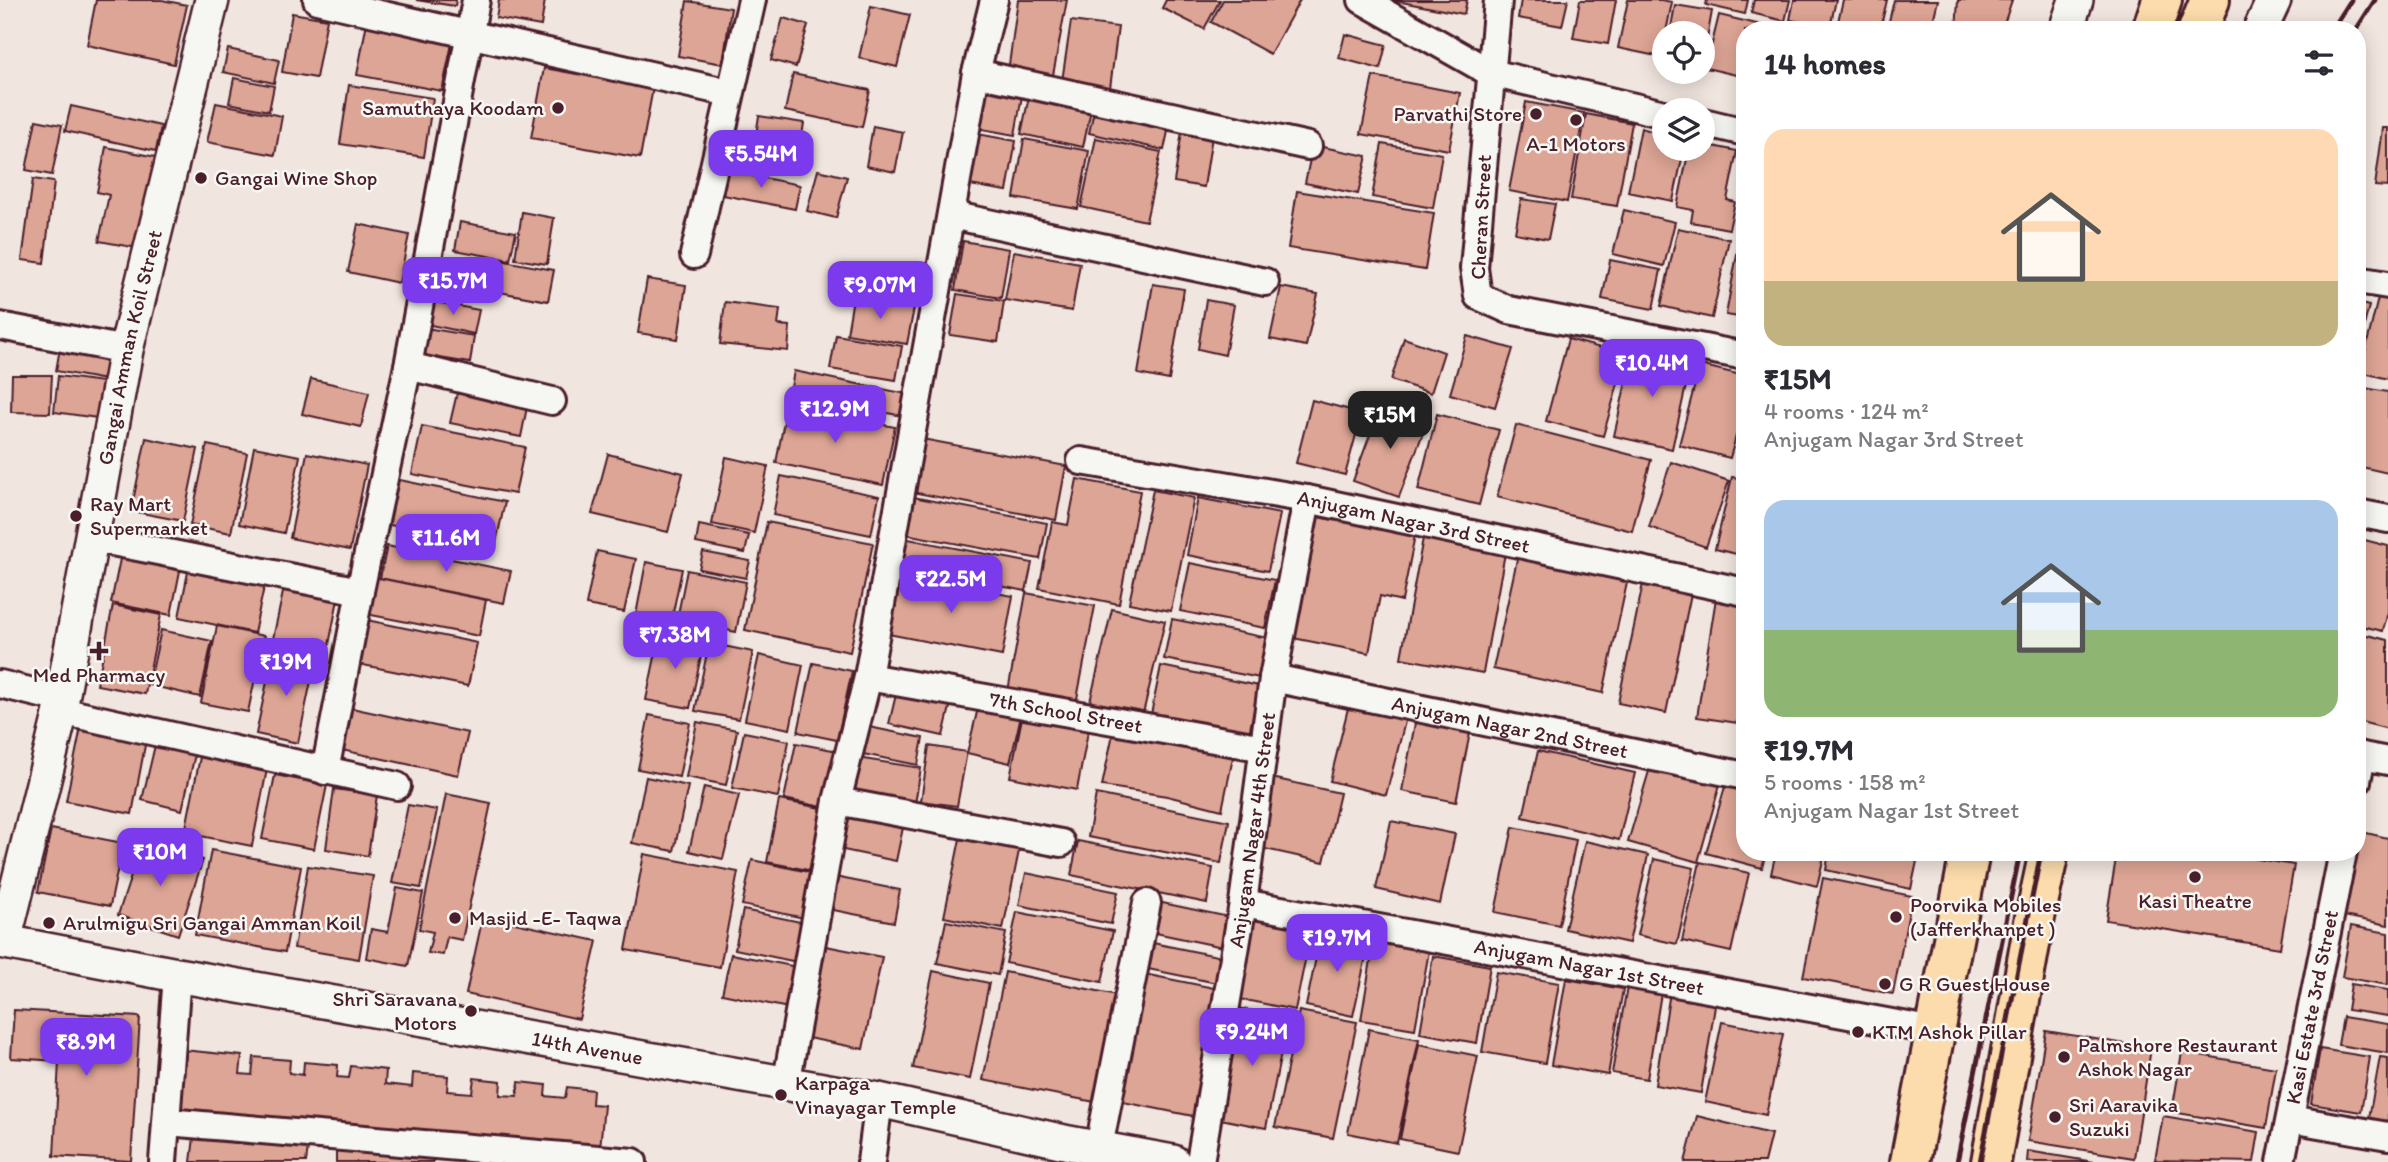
<!DOCTYPE html>
<meta charset="utf-8">
<style>
:root{--surface:#fff;--page:#f7f7f7;--text:#2b2b33;--muted:#7c7c81;--accent:#7c3aed}
body{margin:0;font-family:Itim,sans-serif;background:var(--page);color:var(--text);height:100vh;display:flex;flex-direction:column;font-size:26px;white-space:nowrap}
*{box-sizing:border-box;margin:0}
p{font-size:23px;color:var(--muted)}
.icon{flex:none;width:38px;height:38px;fill:none;stroke:currentColor;stroke-width:2;stroke-linecap:round;stroke-linejoin:round}
.map{position:relative;flex:1;overflow:hidden}
.panel{position:absolute;left:1736px;top:21px;width:630px;height:840px;display:flex;flex-direction:column;background:var(--surface);border-radius:28px;box-shadow:0 4px 18px #0003}
.panel>*{flex:none}
.tools{position:absolute;left:1652px;top:21px;display:grid;gap:14px}
.tools a{display:grid;place-items:center;width:63px;height:63px;border-radius:50%;background:var(--surface);box-shadow:0 4px 18px #0003;font-size:35px}
.price{position:absolute;translate:-50% -60px;padding:0 16px;border-radius:14px;background:var(--accent);color:#fff;font-size:23px;line-height:46px;filter:drop-shadow(0 2px 4px #0008)}
.price::after{content:'';position:absolute;left:50%;top:42px;width:21px;height:16px;margin-left:-10px;background:inherit;clip-path:polygon(0 0,100% 0,50% 100%)}
.price.active{background:#222;color:#fff}
ul{padding:0;list-style:none}
li{display:grid;align-content:center;gap:14px;height:371px;padding:0 28px}
li span{display:grid;place-items:center;height:217px;border-radius:21px;color:#555}
li>.icon{margin-inline-start:auto}
span .icon{width:126px;height:126px;fill:#fffc;stroke-width:1}
li b{font-size:30px}
h2{display:flex;justify-content:space-between;align-items:center;height:84px;padding:0 28px;font-size:30px}
.map>svg:first-child{display:block}
</style>
<div class="map">
<svg width="2388" height="1162" viewBox="0 0 2388 1162">
<rect width="100%" height="100%" fill="#f1e6df"/>
<filter id="ink" filterUnits="userSpaceOnUse"><feTurbulence type="fractalNoise" baseFrequency=".0143" numOctaves="2"/><feDisplacementMap in="SourceGraphic" scale="14" xChannelSelector="R" yChannelSelector="G"/><feConvolveMatrix kernelMatrix="1 2 1 2 8 2 1 2 1" color-interpolation-filters="sRGB"/></filter>
<g filter="url(#ink)">
<path fill="#dda595" stroke="#4a1f2b" stroke-width="2" d="M96,0h66l25,5 -13,59 -87,-19z
M416,0h40l-1,6z
M499,0h46l-4,26 -45,-8z
M1018,0h49l-16,86 -44,-7z
M1166,0h54l-16,29 -42,-21z
M1223,0h77l-30,54 -59,-32z
M1391,0h76l-3,14z
M1521,0h47l-6,26 -44,-8z
M1580,0h36l-8,44 -35,-6z
M1628,0h33l11,2 -11,55 -43,-9z
M1707,0h41l-3,14 -39,-9z
M1754,0h36l-5,21 -34,-8z
M1794,0h42l-6,27 -40,-7z
M1843,0h44l-7,30h-44z
M1894,0h44l-7,30h-44z
M1958,0h54l-10,30h-46z
M687,1l44,7 -8,56 -45,-8z
M1675,5l37,6 -9,51v-29h-33z
M871,6l39,9 -13,52 -38,-9z
M292,13l35,6 -11,59 -34,-6z
M1719,15l42,10 -1,5h-15v47l-39,-9z
M783,18l25,7 -12,42 -25,-7z
M1071,21l47,6 -8,61 -48,-7z
M367,22l86,17 -11,52 -85,-16z
M1345,34l41,11 -6,24 -41,-11z
M228,49l51,11 -5,23 -51,-11z
M544,68l109,20 -13,70 -109,-20z
M793,74l77,16 -8,37 -77,-16z
M1373,76l87,17 -11,57 -88,-16z
M234,78l40,8 -5,25 -40,-8z
M979,82l44,8 -8,45 -44,-8z
M349,85l84,13 -9,59 -84,-13z
M1030,92l62,13 -9,42 -62,-13z
M1526,102l58,11 -17,89 -58,-11z
M216,103l66,13 -7,39 -68,-13z
M71,106l90,20 -5,25 -91,-20z
M1095,106l75,16 -6,28 -75,-17z
M1586,114l46,9 -15,83 -46,-7z
M759,116l45,7 -6,38 -45,-7z
M36,120l26,5 -10,50 -26,-5z
M1183,125l30,5 -9,57 -30,-5z
M873,126l30,6 -8,40 -29,-6z
M1660,126l4,1v22h20l-11,52 -45,-9 13,-64 17,5z
M2383,128h5v59l-13,-1z
M972,133l44,8 -9,50 -44,-7z
M1096,138l65,14 -15,69 -65,-14z
M1024,139l65,12 -11,58 -64,-11z
M1382,144l60,10 -9,54 -61,-11z
M1703,144l34,7 -10,49 8,2 -6,27 -38,-7 2,-12 -16,-3 12,-58h14z
M1313,145l54,11 -9,38 -53,-11z
M106,147l55,11 -23,90 -39,-7 10,-46 -12,-3z
M818,170l29,7 -11,41 -29,-7z
M728,171l72,14 -5,24 -72,-14z
M33,179l21,3 -10,81 -22,-3z
M1297,191l137,22 -9,57 -137,-22z
M1521,199l34,5 -7,35 -33,-6z
M1624,210l51,12 -11,44 -51,-12z
M522,212l32,6 -7,46 -32,-5z
M460,222l56,10 -6,28 -55,-10z
M358,224l51,11 -10,48 -51,-11z
M1678,228l51,11 -17,79 -51,-12z
M963,241l46,8 -8,49 -46,-8z
M1739,243l6,1v74l-19,-3z
M1014,251l66,12 -8,48 -67,-11z
M499,260l55,10 -6,31 -54,-10z
M1610,260l51,10 -8,39 -51,-10z
M647,279l39,6 -8,54 -40,-6z
M1153,284l31,5 -15,91 -31,-6z
M1281,287l37,7 -12,52 -36,-7z
M957,294l47,7 -6,41 -48,-7z
M2379,294l9,2v83l-28,-7z
M853,298l61,10 -7,36 -60,-10z
M1206,300l28,5 -9,50 -27,-6z
M431,301l48,9 -5,24 -48,-10z
M725,302l55,7 -2,16 12,1 -2,25 -68,-7z
M2357,303l12,3 -12,48z
M426,328l48,8 -4,27 -48,-8z
M836,335l66,11 -6,34 -66,-11z
M1467,336l46,13 -18,58 -45,-13z
M1404,338l40,14 -13,41 -40,-13z
M1568,339l58,16 -23,81 -57,-15z
M61,342l55,11 -5,28 -55,-10z
M1633,350l58,13 -19,86 -58,-13z
M1700,365l45,11v27l-15,55 -51,-13z
M794,371l118,24 -5,22 -117,-24z
M12,375h40l-2,38 -39,-1z
M58,376l52,7 -5,36 -51,-7z
M311,379l58,13 -8,35 -59,-13z
M2365,388l23,4v81l-31,-7v-42z
M457,393l70,14 -6,30 -71,-14z
M1312,400l50,13 -17,62 -49,-12z
M1381,405l46,17 -28,75 -46,-16z
M787,406l108,21 -12,58 -107,-22z
M1437,414l62,16 -20,75 -61,-15z
M1516,425l135,35 -19,71 -135,-34z
M422,426l103,21 -10,47 -103,-20z
M146,438l52,11 -15,72 -52,-10z
M917,438l149,28 -10,54 -149,-29z
M207,445l40,8 -16,80 -41,-8z
M254,447l46,9 -16,77 -45,-9z
M307,453l60,12 -17,85 -60,-12z
M608,454l75,19 -15,59 -76,-18z
M726,457l42,9 -14,67 -42,-9z
M1671,462l58,19 -23,66 -57,-20z
M781,476l98,20 -8,39 -98,-20z
M1732,477l13,2v77l-30,-7z
M395,479l110,23 -10,45 -110,-23z
M1077,479l63,12 -21,113 -80,-16 13,-66 16,3z
M1153,490l41,8 -23,113 -42,-8z
M908,496l139,27 -7,36 -140,-26z
M1198,498l82,16 -12,57 -81,-16z
M1317,517l98,18 -13,66 -22,-5 -11,57 -76,-15z
M767,522l106,21 -23,109 -105,-22z
M699,525l50,10 -4,18 -49,-10z
M903,538l129,25 -6,28 -129,-25z
M1423,538l82,15 -22,120 -82,-15z
M2357,538l31,8v66l-5,19 -26,-6z
M387,546l124,25 -7,32 -124,-25z
M1520,546l110,23 -27,124 -110,-24z
M597,551l39,8 -12,53 -38,-7z
M703,552l47,9 -4,17 -47,-9z
M121,554l60,12 -10,49 -60,-12z
M190,562l76,16 -12,55 -75,-16z
M646,562l36,7 -11,53 -35,-7z
M1190,563l85,17 -10,48 -85,-17z
M687,570l59,12 -10,50 -59,-13z
M899,575l114,21 -11,60 -114,-22z
M369,576l117,24 -7,36 -118,-23z
M1644,579l48,10 -26,124 -48,-10z
M285,583l54,11 -13,66 -55,-12z
M1026,593l69,13 -19,98 -68,-13z
M1716,598l29,5v121l-48,-7z
M113,605l48,10 -16,79 -48,-9z
M1112,609l53,12 -24,101 -53,-12z
M362,619l115,24 -9,43 -115,-23z
M1172,619l96,19 -8,40 -96,-19z
M217,626l47,10 -16,76 -47,-9z
M161,630l51,11 -12,56 -51,-12z
M660,633l44,9 -14,66 -44,-8z
M2363,634l25,6v89l-31,-8v-62z
M709,643l44,9 -14,67 -44,-8z
M273,653l42,9 -17,81 -42,-9z
M759,655l44,10 -13,64 -45,-9z
M813,663l39,8 -15,69 -39,-8z
M1161,666l98,20 -11,53 -98,-20z
M898,686l54,13 -9,37 -54,-12z
M1350,700l57,14 -21,81 -56,-14z
M979,704l43,7 -12,52 -43,-10z
M347,707l121,26 -10,42 -121,-26z
M1023,713l66,13 -12,64 -67,-13z
M649,715l41,8 -11,54 -41,-8z
M1416,718l55,10 -15,74 -54,-11z
M697,722l40,8 -11,55 -40,-8z
M1115,724l120,24 -13,62 -55,-14 -65,-10z
M81,727l65,13 -14,74 -66,-13z
M869,727l54,11 -5,27 -55,-11z
M744,732l45,9 -11,56 -46,-9z
M156,741l40,9 -14,60 -40,-10z
M796,743l42,8 -11,57 -43,-9z
M929,746l38,6 -10,54 -36,-5z
M1538,751l97,22 -16,67 -96,-23z
M201,752l67,12 -16,82 -67,-13z
M857,758l64,10 -7,42 -64,-11z
M1652,761l69,20 -23,81 -70,-20z
M275,775l52,10 -13,64 -52,-10z
M1728,776l17,5v71h21l-4,16 -56,-15z
M646,777l42,9 -14,65 -42,-8z
M1272,778l68,15 -16,69 -68,-15z
M704,787l35,8 -16,64 -34,-8z
M334,789l43,6 -9,61 -42,-7z
M446,794l45,9 -29,137 -15,-3 -4,18 -15,-2 5,-21 -14,-3z
M1096,794l133,27 -8,42 -133,-26z
M779,800l47,9 -13,62 -46,-9z
M408,805l29,5 -16,78 -29,-5z
M842,805l63,13 -9,43 -62,-13z
M1391,821l64,13 -15,70 -64,-15z
M1513,827l63,13 -17,85 -64,-13z
M51,829l72,14 -13,63 -72,-14z
M962,829l59,12 -18,88 -59,-12z
M2358,831l30,7v87l-49,-10 14,-63h4z
M143,840l60,20 -25,75 -60,-20z
M1078,841l135,27 -6,35 -136,-28z
M1585,841l63,14 -19,88 -64,-14z
M211,850l90,17 -16,85 -90,-17z
M1776,852h49l-8,34 -46,-12z
M1829,852h90l-8,37 -85,-19z
M2117,852h98l79,13 -14,83 -174,-28z
M644,854l94,18 -18,95 -94,-17z
M1654,859l40,9 -17,76 -40,-9z
M752,860l66,14 -9,45 -67,-14z
M1700,862l49,11 -18,79 -49,-11z
M308,866l65,10 -14,83 -65,-11z
M1026,873l92,19 -7,32 -92,-19z
M830,876l70,14 -6,32 -71,-14z
M1823,878l89,18 -19,98 -90,-17z
M397,888l26,5 -15,73 -42,-8 5,-29 17,3z
M1153,901l76,16 -6,30 -77,-16z
M743,910l67,14 -8,39 -67,-14z
M1017,912l96,19 -11,51 -96,-19z
M1252,914l60,12 -17,84 -60,-12z
M483,916l114,25 -18,78 -113,-25z
M946,921l60,12 -8,42 -61,-12z
M2351,926l37,7v52l-46,-8z
M1321,933l48,10 -16,73 -47,-10z
M1374,942l55,9 -14,78 -54,-9z
M1153,943l74,15 -5,26 -74,-15z
M826,946l56,11 -19,92 -55,-11z
M731,954l71,14 -9,41 -71,-15z
M1433,956l57,10 -13,77 -57,-10z
M933,971l56,12 -19,96 -57,-11z
M1005,972l112,23 -22,107 -112,-22z
M1496,972l63,11 -14,80 -63,-11z
M1139,973l85,17 -26,127 -85,-17z
M1566,979l57,10 -15,86 -57,-10z
M2351,984l37,6v26l-41,-6z
M1627,987l34,6 -14,86 -35,-6z
M1670,992l46,8 -15,93 -46,-8z
M1238,1008l50,10 -22,110 -51,-10z
M14,1010l126,7 -9,144 -77,-5 5,-95 -48,-3z
M1299,1011l58,11 -24,116 -58,-11z
M2343,1017l45,7v29l-50,-8z
M1722,1022l61,12 -17,81 -61,-13z
M1369,1029l50,10 -22,104 -49,-10z
M2046,1031l105,17 -17,110 -106,-17z
M1419,1044l59,12 -20,95 -58,-12z
M2320,1049l50,8 -9,55 -50,-8z
M183,1050l59,6 -2,18 12,1 2,-18 36,3 -1,13 14,2 1,-13 34,3 -1,12 12,1 2,-12 35,4 -1,14 27,3 1,-14 35,3 -1,15 25,2 2,-15 27,3 -1,14 17,1 2,-14 27,3 -1,11 20,2 2,-11 26,3 -1,14 12,1 -4,44 -423,-40z
M2182,1052l94,16 -10,60 -94,-16z
M2380,1057l8,1v64l-19,-4z
M1697,1116l74,18 -7,28h-79z
M2163,1116l96,16 -5,30 -99,-2z
M195,1129l114,13 -3,20h-115z
M336,1147l97,7v8h-97z
M2028,1151l66,11h-67z"/>
<g fill="none" stroke-linecap="round" stroke-linejoin="round">
<defs>
<g id="minor">
<path d="M317,0l413,93"/>
<path d="M1362,0l129,73 173,41"/>
<path d="M1498,0l-24,268 4,28 31,14 236,46"/>
<path d="M976,73l332,73"/>
<path d="M1703,122l42,10"/>
<path d="M951,215l314,67"/>
<path d="M694,255l58,-255"/>
<path d="M2357,280l31,5"/>
<path d="M0,326l126,24"/>
<path d="M408,366l144,35"/>
<path id="s1" d="M1081,461l226,38 438,93"/>
<path d="M2357,513l31,6"/>
<path d="M92,538l268,53"/>
<path id="s2" d="M868,677l396,71"/>
<path id="s3" d="M1273,678l472,98"/>
<path d="M0,684l62,15"/>
<path d="M61,711l336,75"/>
<path d="M2357,755l31,6"/>
<path d="M325,771l35,-180 48,-225 68,-366"/>
<path d="M2357,781l5,-25"/>
<path d="M837,801l224,42"/>
<path id="s4" d="M1243,903l692,128"/>
<path d="M786,1085l51,-284 31,-124 108,-604 18,-73"/>
<path d="M2290,1119l98,17"/>
<path d="M167,1122l466,40"/>
<path d="M1099,1147l48,-244"/>
<path d="M163,1162l14,-187"/>
<path d="M871,1162l8,-62"/>
<path id="s5" d="M1200,1162l43,-259 30,-225 34,-179"/>
<path id="s6" d="M2281,1162l62,-310"/>
</g>
<g id="tertiary">
<path d="M2066,30l10,-30"/>
<path d="M2260,30l14,-30"/>
<path id="s7" d="M0,941l177,34 702,125 190,43 104,19"/>
<path id="s8" d="M4,941l57,-230 1,-12 64,-349 86,-350"/>
</g>
<path id="primary" d="M2152,30l10,-30
M2198,30l12,-30
M1910,1162l60,-310
M1991,1162l43,-240 15,-70"/>
</defs>
<use href="#minor" stroke="#4a1f2b" stroke-width="32"/>
<use href="#tertiary" stroke="#4a1f2b" stroke-width="38"/>
<use href="#primary" stroke="#4a1f2b" stroke-width="44"/>
<use href="#minor" stroke="#f6f6f2" stroke-width="26"/>
<use href="#tertiary" stroke="#f6f6f2" stroke-width="33"/>
<use href="#primary" stroke="#fcdcac" stroke-width="38"/>
<path stroke="#4a1f2b" stroke-width="5" d="M2332,30l19,-30
M2356,30l19,-30
M1957,1162l63,-310
M1980,1162l61,-310"/>
</g>
</g>
<g fill="#4a1f2b" stroke="#f6f6f2" stroke-width="2.5">
<circle cx="558" cy="108" r="7"/>
<circle cx="1536" cy="114" r="7"/>
<circle cx="1576" cy="120" r="7"/>
<circle cx="201" cy="178" r="7"/>
<circle cx="76" cy="516" r="7"/>
<path d="M95.5 640.5h7v7h7v7h-7v7h-7v-7h-7v-7h7z"/>
<circle cx="2195" cy="877" r="7"/>
<circle cx="1896" cy="917" r="7"/>
<circle cx="455" cy="918" r="7"/>
<circle cx="49" cy="923" r="7"/>
<circle cx="1885" cy="984" r="7"/>
<circle cx="471" cy="1011" r="7"/>
<circle cx="1858" cy="1032" r="7"/>
<circle cx="2064" cy="1057" r="7"/>
<circle cx="781" cy="1095" r="7"/>
<circle cx="2055" cy="1117" r="7"/>
</g>
<g text-anchor="middle" stroke-width="5" stroke-linejoin="round" paint-order="stroke">
<g font-size="21" fill="#4a1f2b" stroke="#f6f6f2" text-anchor="start">
<text x="544" y="115" text-anchor="end">Samuthaya Koodam</text>
<text x="1522" y="121" text-anchor="end">Parvathi Store</text>
<text x="1576" y="151" text-anchor="middle">A-1 Motors</text>
<text x="215" y="185">Gangai Wine Shop</text>
<text x="90" y="511">Ray Mart<tspan x="90" dy="24">Supermarket</tspan></text>
<text x="99" y="682" text-anchor="middle">Med Pharmacy</text>
<text x="2195" y="908" text-anchor="middle">Kasi Theatre</text>
<text x="1910" y="912">Poorvika Mobiles<tspan x="1910" dy="24">(Jafferkhanpet )</tspan></text>
<text x="469" y="925">Masjid -E- Taqwa</text>
<text x="63" y="930">Arulmigu Sri Gangai Amman Koil</text>
<text x="1899" y="991">G R Guest House</text>
<text x="457" y="1006" text-anchor="end">Shri Saravana<tspan x="457" dy="24">Motors</tspan></text>
<text x="1872" y="1039">KTM Ashok Pillar</text>
<text x="2078" y="1052">Palmshore Restaurant<tspan x="2078" dy="24">Ashok Nagar</tspan></text>
<text x="795" y="1090">Karpaga<tspan x="795" dy="24">Vinayagar Temple</tspan></text>
<text x="2069" y="1112">Sri Aaravika<tspan x="2069" dy="24">Suzuki</tspan></text>
</g>
<g font-size="21" fill="#4a1f2b" stroke="#f6f6f2">
<text transform="translate(1481 217) rotate(-87)" y="7">Cheran Street</text>
<text dy="7" stroke="none"><textPath href="#s8" startOffset="607">Gangai Amman Koil Street</textPath></text>
<text dy="7" stroke="none"><textPath href="#s1" startOffset="338">Anjugam Nagar 3rd Street</textPath></text>
<text dy="7" stroke="none"><textPath href="#s2" startOffset="201">7th School Street</textPath></text>
<text dy="7" stroke="none"><textPath href="#s3" startOffset="242">Anjugam Nagar 2nd Street</textPath></text>
<text dy="7" stroke="none"><textPath href="#s5" startOffset="336">Anjugam Nagar 4th Street</textPath></text>
<text dy="7" stroke="none"><textPath href="#s4" startOffset="352">Anjugam Nagar 1st Street</textPath></text>
<text dy="7" stroke="none"><textPath href="#s6" startOffset="158">Kasi Estate 3rd Street</textPath></text>
<text dy="7" stroke="none"><textPath href="#s7" startOffset="597">14th Avenue</textPath></text>
</g>
</g>
</svg>
<div class="tools">
<a><svg class="icon" aria-label="locate" viewBox="0 0 24 24"><circle cx="12" cy="12" r="6"/><path d="M12 2v4M12 18v4M2 12h4M18 12h4"/></svg></a>
<a><svg class="icon" aria-label="layers" viewBox="0 0 24 24"><path d="M12 4l9 5-9 5-9-5zM3 14l9 5 9-5"/></svg></a>
</div>
<b class="price" style="left:761px;top:190px">₹5.54M</b>
<b class="price" style="left:453px;top:317px">₹15.7M</b>
<b class="price" style="left:880px;top:321px">₹9.07M</b>
<b class="price" style="left:1652px;top:399px">₹10.4M</b>
<b class="price" style="left:835px;top:445px">₹12.9M</b>
<b class="price active" style="left:1390px;top:451px">₹15M</b>
<b class="price" style="left:446px;top:574px">₹11.6M</b>
<b class="price" style="left:951px;top:615px">₹22.5M</b>
<b class="price" style="left:675px;top:671px">₹7.38M</b>
<b class="price" style="left:286px;top:698px">₹19M</b>
<b class="price" style="left:160px;top:888px">₹10M</b>
<b class="price" style="left:1337px;top:974px">₹19.7M</b>
<b class="price" style="left:1252px;top:1068px">₹9.24M</b>
<b class="price" style="left:86px;top:1078px">₹8.9M</b>
<section class="panel">
<h2>14 homes<svg class="icon" aria-label="filters" viewBox="0 0 24 24"><path d="M4 7h16M4 17h16"/><circle cx="9" cy="7" r="2"/><circle cx="15" cy="17" r="2"/></svg></h2>
<ul>
<li><span style="background:linear-gradient(#ffd9b3 70%,#c2b280 0)"><svg class="icon" aria-label="home" viewBox="0 0 24 24"><path d="M3 11l9-7 9 7M6 9v11h12V9"/></svg></span><div><b>₹15M</b><p>4 rooms · 124 m²</p><p>Anjugam Nagar 3rd Street</p></div></li>
<li><span style="background:linear-gradient(#a9c7e8 60%,#8fb573 0)"><svg class="icon" aria-label="home" viewBox="0 0 24 24"><path d="M3 11l9-7 9 7M6 9v11h12V9"/></svg></span><div><b>₹19.7M</b><p>5 rooms · 158 m²</p><p>Anjugam Nagar 1st Street</p></div></li>
</ul>
</section>
</div>
